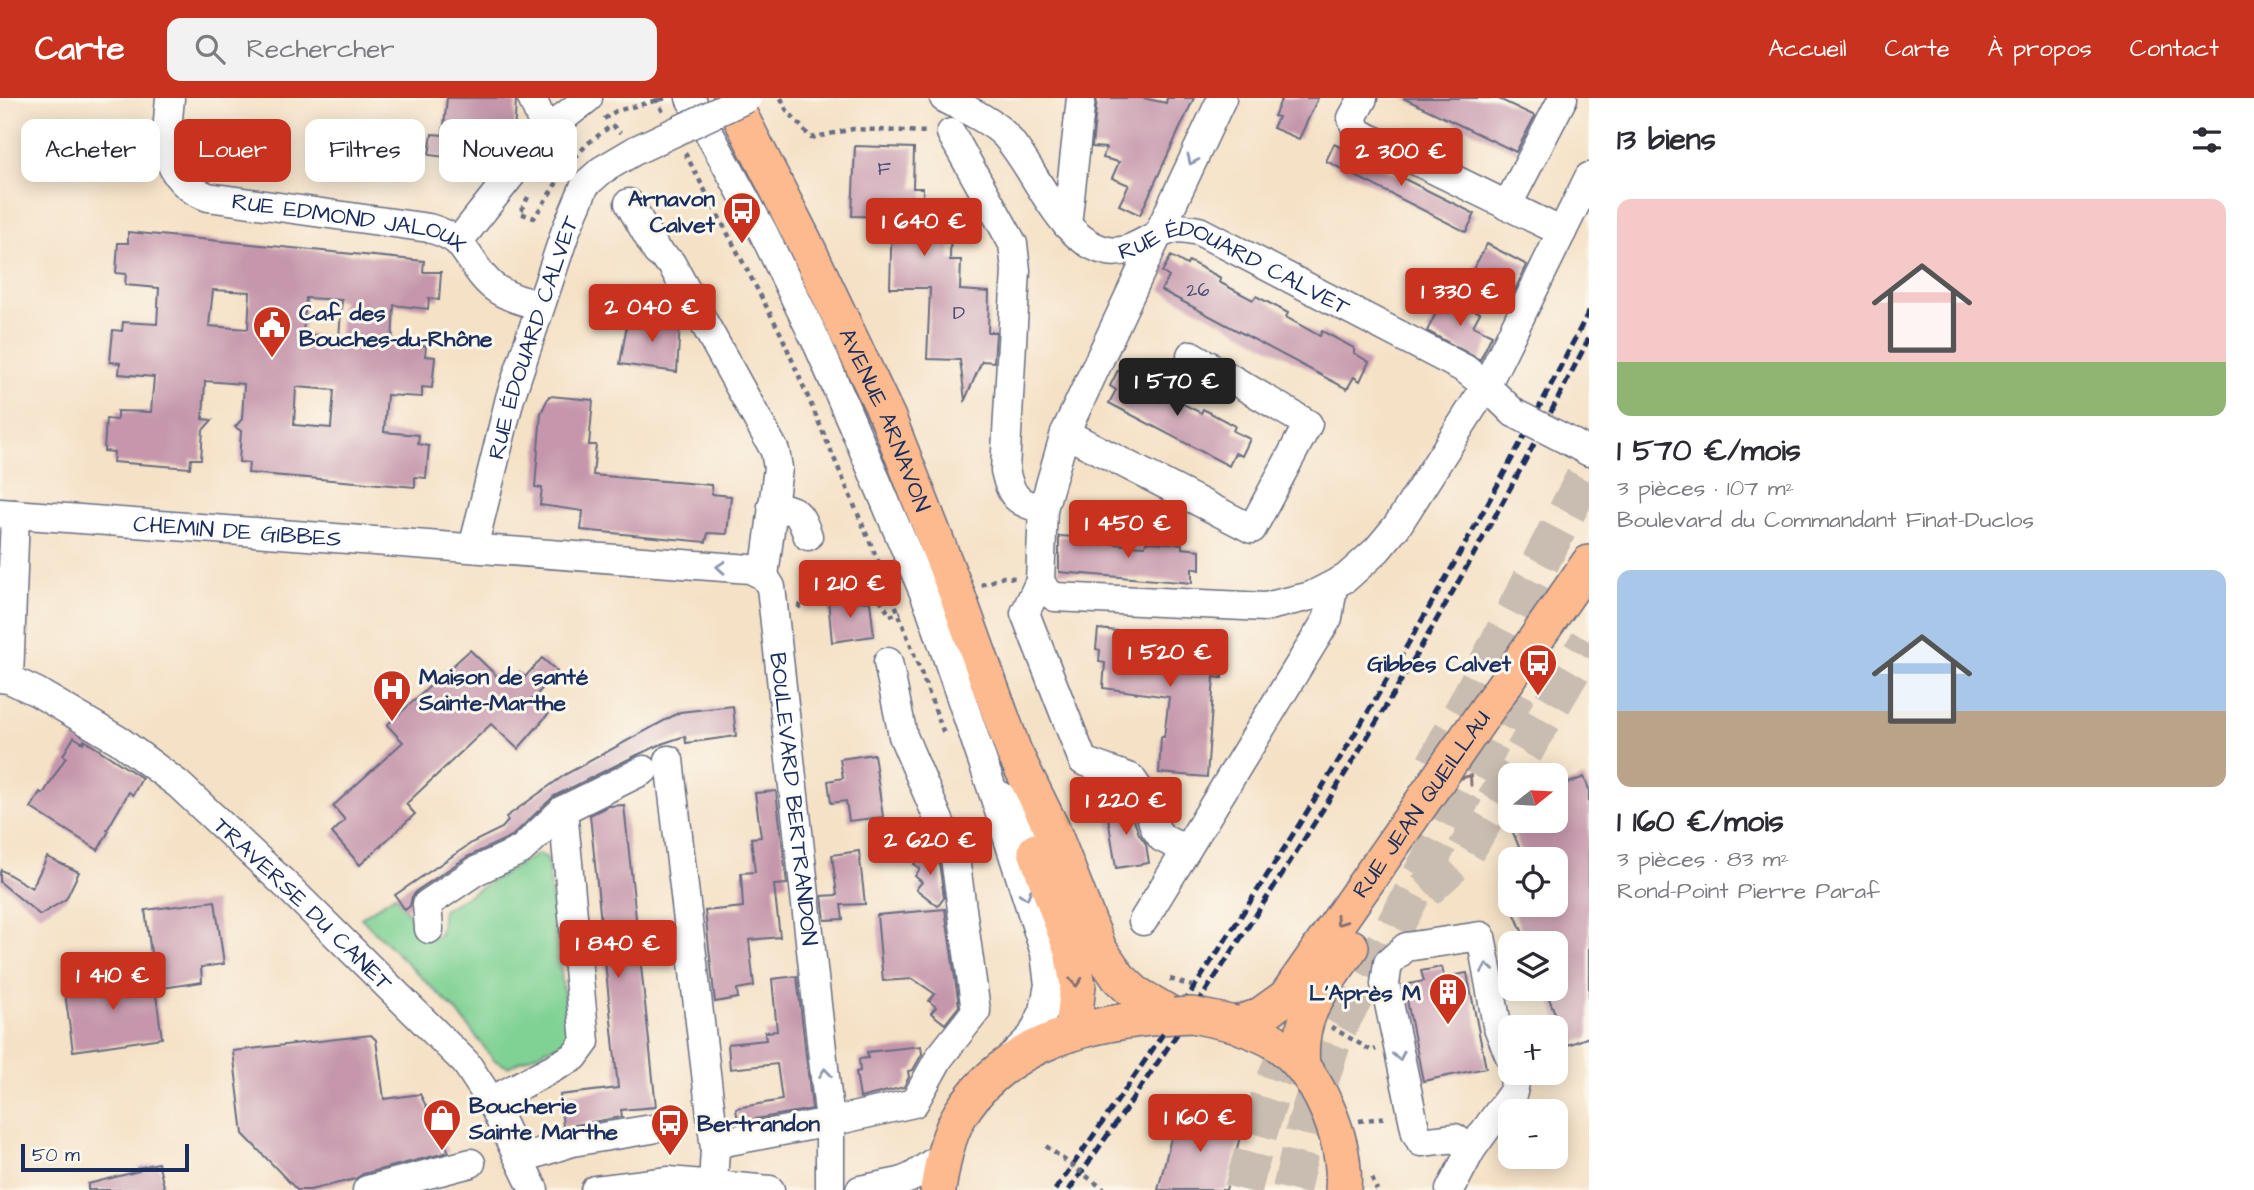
<!DOCTYPE html>
<html lang="fr">
<meta charset="utf-8">
<style>
:root{--surface:#fff;--page:#f2f2f3;--text:#2b2b33;--muted:#7c7c81;--accent:#c8321e}
body{margin:0;font-family:"Architects Daughter",sans-serif;background:var(--page);color:var(--text);height:100vh;display:flex;flex-direction:column;font-size:26px;white-space:nowrap}
*{box-sizing:border-box;margin:0}
p{font-size:23px;color:var(--muted)}
.icon{flex:none;width:38px;height:38px;fill:none;stroke:currentColor;stroke-width:2;stroke-linecap:round;stroke-linejoin:round}
.map{position:relative;flex:1;overflow:hidden}
.panel{display:flex;flex-direction:column;background:var(--surface);width:665px}
.panel>*{flex:none}
.hud{position:absolute;left:21px;top:21px;width:665px;height:63px;display:flex;gap:14px}
.needle{width:46px;rotate:72deg}
.controls{position:absolute;left:1498px;top:665px;display:grid;gap:14px}
.controls a{display:grid;place-items:center;width:70px;height:70px;border-radius:14px;background:var(--surface);box-shadow:0 4px 18px #0003;font-size:35px}
.scale{position:absolute;left:21px;bottom:18px;width:168px;box-sizing:border-box;padding-left:7px;border:4px solid #1b2f5e;border-top:0;font-size:19px;line-height:24px;white-space:nowrap;color:#1b2f5e;-webkit-text-stroke:5px #fbf7ec;paint-order:stroke}
.price{position:absolute;translate:-50% -60px;padding:0 16px;border-radius:7px;background:var(--accent);color:#fff;font-size:23px;line-height:46px;filter:drop-shadow(0 2px 4px #0008)}
.price::after{content:'';position:absolute;left:50%;top:42px;width:21px;height:16px;margin-left:-10px;background:inherit;clip-path:polygon(0 0,100% 0,50% 100%)}
.price.active{background:#222;color:#fff}
ul{padding:0;list-style:none}
li{display:grid;align-content:center;gap:14px;height:371px;padding:0 28px}
li span{display:grid;place-items:center;height:217px;border-radius:14px;color:#555}
li>.icon{margin-inline-start:auto}
span .icon{width:126px;height:126px;fill:#fffc;stroke-width:1}
li b{font-size:30px}
h2{display:flex;justify-content:space-between;align-items:center;height:84px;padding:0 28px;font-size:30px}
.chip{padding:0 24px;border-radius:14px;background:var(--surface);box-shadow:0 4px 18px #0003;font-size:24px;line-height:63px}
.chip.active{background:var(--accent);color:#fff}
header{display:flex;align-items:center;gap:42px;box-sizing:border-box;height:98px;padding:0 35px;background:var(--accent);color:#fff}
header strong{font-size:33px}
nav{display:flex;gap:38px;margin-inline-start:auto;font-size:24px}
.search{width:490px;height:63px;background:var(--page);display:flex;align-items:center;gap:18px;box-sizing:border-box;padding:0 24px;border-radius:14px;color:var(--muted);font-size:26px}
main{display:flex;flex:1;min-height:0}
.map>svg:first-child{display:block}
</style>
<header>
<strong>Carte</strong>
<div class="search"><svg class="icon" aria-label="search" viewBox="0 0 24 24"><circle cx="10" cy="10" r="6"/><path d="M15 15l6 6"/></svg>Rechercher</div>
<nav><a>Accueil</a><a>Carte</a><a>À propos</a><a>Contact</a></nav>
</header>
<main>
<div class="map">
<svg width="1589" height="1092" viewBox="0 0 1589 1092">
<rect width="100%" height="100%" fill="#fbf7ec"/>
<filter id="ink" filterUnits="userSpaceOnUse"><feTurbulence type="fractalNoise" baseFrequency=".0143" numOctaves="2"/><feDisplacementMap in="SourceGraphic" scale="14" xChannelSelector="R" yChannelSelector="G"/><feConvolveMatrix kernelMatrix="1 2 1 2 8 2 1 2 1" color-interpolation-filters="sRGB"/></filter>
<filter id="wash" filterUnits="userSpaceOnUse"><feTurbulence type="fractalNoise" baseFrequency=".00686" numOctaves="4" result="noise"/><feDisplacementMap in="SourceGraphic" scale="28" xChannelSelector="R" yChannelSelector="G"/><feGaussianBlur stdDeviation="1.57" result="paint"/><feColorMatrix in="noise" values="0 0 0 0 0 0 0 0 0 0 0 0 0 0 0 0 0 1.4 0 .05"/><feComposite in="paint" operator="in"/></filter>
<g filter="url(#wash)">
<rect width="100%" height="100%" fill="#f5e1c6"/>
<path fill="#80d294" stroke="#4e8079" stroke-width="2" d="M538,756l9,4 22,181 -61,28 -14,-7 -36,-47 -97,-95 34,-23 32,45 13,-6 3,-24z"/>
<g id="blocks">
<path fill="#c697ac" fill-rule="evenodd" d="M447,0h69l-2,42 -10,-13 -4,36 -9,11 -14,-1 2,-12 -50,-6 3,-21 11,1z
M1097,0h46l23,5 1,-5h27l-54,117 -21,-10 10,-20 -17,-7 7,-16 -16,-4 3,-10 -14,-1z
M1282,0h36l-19,41 -26,-11 5,-11 -4,-1z
M1403,0h94l38,18 -19,36z
M1334,46l141,70 -9,18 -140,-71z
M855,48l59,2 -1,40h10l-1,31 29,1 -1,40h11l-1,30 29,2 -1,40h8l-2,30 -12,-1 -17,39 -5,-40 -33,-1 3,-71h-40l2,-71 -40,-1z
M128,134l296,29 -1,11h18l-2,28 -10,-2 -1,11 -34,-4 -2,38 34,3 -1,10 10,1 -3,31 -10,-1v10l-35,-2 -3,37 35,3 -1,9 11,2 -3,32 -11,-1v10l-167,-14 1,-10 -10,-1 2,-31 -6,-4 7,-8 2,-35 -39,-3 -2,38 9,1 -9,10 -2,29h-10l-1,9 -77,-6 1,-10 -10,-1 2,-32 11,1v-9l34,1 3,-35 -35,-3 1,-11 -10,-1 3,-32 9,1 1,-9 34,2 2,-36 -34,-3 1,-11 -10,-1 2,-30h10zM213,192l37,2 -2,37 -39,-3zM306,200l36,2 -3,37 -36,-3zM296,289l38,3 -3,38 -37,-3z
M1487,146l40,21 -15,31 -19,-10 -8,17 -13,-32z
M1171,158l16,9 2,-4 32,17 -2,4 34,18 3,-4 32,17 -2,4 34,19 2,-5 32,17v5l15,9 -9,19 -6,-4 -7,12 -186,-99 8,-13 -7,-5z
M1445,197l35,18 -7,13 19,9 -12,25 -53,-29z
M641,218l27,1v7h12l-3,48 -57,-8 7,-40h14z
M1118,272l17,9 1,-4 31,16 -1,4 17,9 18,9 2,-4 32,17 -2,5 17,8 -8,17 -7,-3 -6,13 -120,-63 7,-13 -6,-4z
M549,298l44,4 -4,45h7l-3,30 118,10 1,9 19,2 -4,38 -19,-1 -2,9 -125,-12 2,-19 -43,-6 2,-17 -7,-1 6,-74z
M1059,438l48,3 -1,4 20,2 19,1 1,-4 36,2v4l18,2v20l-8,-2v15l-133,-11z
M828,501l42,3 4,34 -42,6z
M1098,531l19,2v7l35,3v-7l72,5 -2,39 -8,-1 -7,100 -48,-4 2,-36h3l5,-40 -66,-9 2,-25 -6,-1 1,-12 -4,-1z
M470,552l36,35 13,-13 6,5 17,-19 15,13 -24,28 16,14 -31,36 -27,-25 -85,80 9,10 -55,51 -28,-32 13,-13 -12,-14 70,-64 -16,-17z
M733,608l3,30 -50,7 -1,-7 -21,7 -27,12 -83,41 -42,40 -45,21 -49,33 -6,7 -2,9 -5,4 -10,-15 78,-53 29,-14 6,-7 -2,-4 60,-43 114,-62z
M74,639l9,6 1,-3 58,38 -9,17 -4,-3 -22,38 2,1 -11,19 -67,-42 9,-16 3,2 23,-37 -3,-2z
M874,656l9,63 -34,4 -3,-20 -15,2 -3,-22 15,-3 -3,-19z
M1584,679l5,12v248l-21,8 -23,-56h11v-46h-29l-16,-38h45v-46h-32l-12,-29 20,-9h24v-33z
M776,693l11,93 -13,1 6,52 -31,3 5,46 -17,3 1,9 -23,4 -10,-91 38,-4 -2,-34 14,-1 -4,-34 10,-1 -6,-44z
M1127,704l12,32 7,10 3,19 -33,5 -10,-63z
M624,707l32,302 -35,3 1,7 -59,10 -3,-32 58,-7 -28,-273 18,-9z
M925,751l12,9 2,4 5,36 -6,8 -22,-17 6,-7 -7,-6 5,-7 -6,-5z
M859,753l6,53 -24,1 2,14 -18,1 -3,-24 15,-1 -5,-40z
M47,759l32,15 -13,27 -26,16 -40,-33v-10l1,-2 31,18z
M215,803l9,63 -23,3 1,15 -46,7 -11,-79z
M945,811l14,97 -14,18 -14,-11 5,-6 -7,-6 6,-7 -22,-15 -30,2 -6,-66z
M1442,869l2,10 23,-4 19,95 -63,13 -19,-96 20,-4 -3,-10z
M153,876l9,64 -89,13 -9,-65z
M797,878l15,133 -74,13 -2,-14 46,-8 -5,-36 -47,5 -2,-25 38,-4 -1,-8 12,-1 -5,-52z
M371,937l5,5 8,59 36,-5 29,58 -86,22 -8,5 -45,11h-13l-54,-56 -10,-83z
M921,948l1,8 -9,16 -5,1 1,6 -5,10 -44,11 -4,-26 4,-1 -1,-12 9,-1 -1,-6z
M1208,1011l20,6 -4,14 17,4 -15,57h-68l16,-64 14,-11 17,4z
M158,1065l7,27h-77v-6l51,-13 -1,-3z"/>
</g>
</g>
<g filter="url(#ink)">
<use href="#blocks" fill-opacity="0" stroke="#676d82" stroke-width="2"/>
<g fill="none" stroke-linecap="round" stroke-linejoin="round">
<path stroke="#c9bdb1" stroke-width="38" stroke-dasharray="38 19" stroke-linecap="butt" d="M1435,667l154,-296
M1425,792l39,-36 125,-213
M1243,1092c15,-58 31,-116 59,-170
M1291,1092l15,-66 30,-94 67,-119 129,-248"/>
<defs>
<g id="minor">
<path id="s1" d="M170,0c-4,43 -10,81 38,99l221,31c10,3 22,7 30,15 13,15 21,36 39,47 13,8 27,12 42,15"/>
<path d="M532,0l14,33"/>
<path d="M690,0l73,134 55,113 34,78 78,184 60,176 55,170 4,32 -5,26 -12,25 -21,21"/>
<path id="s2" d="M944,0c17,9 47,22 60,36 31,32 55,108 104,117 25,5 45,-20 70,-23 6,0 14,2 21,3l266,138 21,17 28,27"/>
<path d="M1222,0l-157,335 -22,76 -3,72 6,10 9,6 210,10 46,-11 35,-18 31,-28 20,-24 89,-140 103,-209"/>
<path d="M1363,0l-11,20 5,14 205,100"/>
<path d="M951,35l62,111 3,26 -11,200c6,26 11,33 38,39"/>
<path d="M629,105l28,49 14,11 104,188 3,17 -14,108"/>
<path d="M1507,108l56,-108"/>
<path d="M1067,127l14,-127"/>
<path d="M458,144l88,-111 42,-33"/>
<path d="M1065,335l187,96 56,-105 -117,-69"/>
<path d="M1567,342l22,12"/>
<path d="M772,408c26,4 27,6 36,30"/>
<path id="s3" d="M0,415l750,56 14,7 7,11 59,535v68"/>
<path id="s4" d="M473,450l37,-150 56,-168 19,-45 17,-15 34,-20"/>
<path d="M1040,483l-15,32 58,148 48,17 14,20 10,30 7,10 24,12"/>
<path id="s5" d="M0,580l9,1 28,13 83,49 58,43 110,103 178,176 25,38 43,89"/>
<path d="M9,581l6,-165"/>
<path d="M669,662l46,389"/>
<path d="M1001,698l29,37 20,33"/>
<path d="M1143,823l185,-303 5,-32"/>
<path d="M429,831l-2,-25 49,-33 45,-21 42,-40 81,-40"/>
<path d="M491,1003l83,-44 11,-15 -22,-232"/>
<path d="M1471,1052l-16,-12 -34,4 -5,-9 -31,-149 3,-21 18,-16 75,-11 16,89 13,32"/>
<path d="M520,1061l52,-17 80,-13"/>
<path d="M713,1086l2,-35 9,-7 106,-20 84,-19 25,-45 37,-47 -21,-153 -52,-122 -15,-74"/>
<path d="M367,1092l104,-27"/>
<path d="M595,1092l74,-9 101,9"/>
<path d="M860,1092l40,-8 12,-5 32,-22"/>
<path d="M1450,1092l21,-40 42,-58 4,-19"/>
</g>
<g id="major">
<path id="s6" d="M731,0l73,143 84,177 69,176 57,158 38,77 47,120 20,29 16,15 39,23"/>
<path d="M1036,753l36,100 6,34 -5,46"/>
<path id="s7" d="M1235,926l23,-7 28,-20 303,-434"/>
<path d="M1235,926c13,6 28,10 40,18 43,28 72,98 68,148"/>
<path d="M1302,968c-5,-53 20,-77 49,-119"/>
<path d="M938,1092c4,-25 9,-55 23,-77 46,-73 134,-92 213,-97"/>
</g>
</defs>
<use href="#minor" stroke="#676d82" stroke-width="31"/>
<use href="#major" stroke="#676d82" stroke-width="38"/>
<path stroke="#676d82" stroke-width="4.5" stroke-dasharray="5 5" stroke-linecap="butt" d="M656,0l7,14
M781,0l5,11 25,29 42,-9 76,3
M604,21l12,-8 50,-13
M685,55l96,181 103,241 61,161
M575,60l12,-14 25,-19 8,8
M528,99l-8,16 14,5 25,-39
M981,487l22,-8 13,1
M798,510l13,-15 68,4 11,19 11,-4
M1170,881l22,7
M1331,929l41,24 4,-2
M1359,1023l29,-4
M1372,1080l5,12"/>
<use href="#minor" stroke="#fff" stroke-width="28"/>
<use href="#major" stroke="#fcba8e" stroke-width="35"/>
<path stroke="#1b2f5e" stroke-width="5" stroke-dasharray="10 5" stroke-linecap="butt" d="M1055,1092c199,-280 379,-572 534,-879
M1069,1092c193,-272 370,-555 520,-852"/>
<defs>
<path id="minor-bridge" d="M636,52l111,-52
M1514,315l53,27"/>
<path id="major-bridge" d="M1174,918l18,-1 43,9"/>
</defs>
<use href="#minor-bridge" stroke="#676d82" stroke-width="31" stroke-linecap="butt"/>
<use href="#major-bridge" stroke="#676d82" stroke-width="38" stroke-linecap="butt"/>
<path stroke="#676d82" stroke-width="4.5" stroke-dasharray="5 5" stroke-linecap="butt" d="M1046,1048l59,44"/>
<use href="#minor-bridge" stroke="#fff" stroke-width="28"/>
<use href="#major-bridge" stroke="#fcba8e" stroke-width="35"/>
</g>
<defs><path id="oneway-chevron" d="M-2-3.5L2.5 0L-2 3.5" fill="none" stroke-width="1.6" stroke-linecap="round" stroke-linejoin="round" transform="scale(1.75)"/></defs>
<g stroke="#8d97ae">
<use href="#oneway-chevron" transform="translate(1192 62) rotate(115)"/>
<use href="#oneway-chevron" transform="translate(721 469) rotate(-176)"/>
<use href="#oneway-chevron" transform="translate(1026 797) rotate(72)"/>
<use href="#oneway-chevron" transform="translate(1487 870) rotate(-100)"/>
<use href="#oneway-chevron" transform="translate(1399 958) rotate(79)"/>
<use href="#oneway-chevron" transform="translate(825 975) rotate(-96)"/>
</g>
<g stroke="#806e74">
<use href="#oneway-chevron" transform="translate(1468 681) rotate(-55)"/>
<use href="#oneway-chevron" transform="translate(1340 823) rotate(125)"/>
<use href="#oneway-chevron" transform="translate(1076 884) rotate(87)"/>
</g>
</g>
<defs>
<symbol id="bus-pin" viewBox="-11 -11 22 30"><path d="M0 17L-7.5 6A9.5 9.5 0 1 1 7.5 6Z" fill="#c8321e" stroke="#fbf7ec"/><path d="M-5-6H5V4H4V6H2V4H-2V6H-4V4H-5ZM-3.5-4V0h7V-4ZM-3.5 1.2v1.5H-2V1.2ZM2 1.2v1.5H3.5V1.2Z" fill="#fff"/></symbol>
<symbol id="civic-pin" viewBox="-11 -11 22 30"><path d="M0 17L-7.5 6A9.5 9.5 0 1 1 7.5 6Z" fill="#c8321e" stroke="#fbf7ec"/><path d="M-.6-6.5H3V-4.5H.6V-3L4-1V1h2V6H-6V1h2V-1L-.6-3ZM-1.2 2.5V6h2.4V2.5Z" fill="#fff"/></symbol>
<symbol id="hospital-pin" viewBox="-11 -11 22 30"><path d="M0 17L-7.5 6A9.5 9.5 0 1 1 7.5 6Z" fill="#c8321e" stroke="#fbf7ec"/><path d="M-5-5h3v3.5h4V-5h3V5h-3V1.5h-4V5h-3Z" fill="#fff"/></symbol>
<symbol id="building-pin" viewBox="-11 -11 22 30"><path d="M0 17L-7.5 6A9.5 9.5 0 1 1 7.5 6Z" fill="#c8321e" stroke="#fbf7ec"/><path d="M-4-6H4V6H1V3H-1V6H-4ZM-2.5-4.3h1.7v1.8h-1.7ZM.8-4.3h1.7v1.8H.8ZM-2.5-1h1.7V.8h-1.7ZM.8-1h1.7V.8H.8Z" fill="#fff"/></symbol>
<symbol id="shop-pin" viewBox="-11 -11 22 30"><path d="M0 17L-7.5 6A9.5 9.5 0 1 1 7.5 6Z" fill="#c8321e" stroke="#fbf7ec"/><path d="M-5-2.5h2.3a2.7 3.5 0 0 1 5.4 0H5L5.5 6h-11ZM-1.5-2.5h3a1.5 2.3 0 0 0-3 0Z" fill="#fff"/></symbol>
</defs>
<g fill-rule="evenodd">
<use href="#bus-pin" x="720" y="91" width="44" height="60"/>
<use href="#civic-pin" x="250" y="205" width="44" height="60"/>
<use href="#bus-pin" x="1516" y="543" width="44" height="60"/>
<use href="#hospital-pin" x="370" y="569" width="44" height="60"/>
<use href="#building-pin" x="1426" y="872" width="44" height="60"/>
<use href="#shop-pin" x="420" y="998" width="44" height="60"/>
<use href="#bus-pin" x="648" y="1003" width="44" height="60"/>
</g>
<g text-anchor="middle" stroke-width="6" stroke-linejoin="round" paint-order="stroke">
<g font-size="19" fill="#464972">
<text x="884" y="77">F</text>
<text x="1198" y="198">26</text>
<text x="959" y="221">D</text>
</g>
<g font-size="23" font-weight="bold" fill="#1b2f5e" stroke="#fbf7ec" text-anchor="start">
<text x="715" y="108" text-anchor="end">Arnavon<tspan x="715" dy="26">Calvet</tspan></text>
<text x="299" y="222">Caf des<tspan x="299" dy="26">Bouches-du-Rhône</tspan></text>
<text x="1511" y="573" text-anchor="end">Gibbes Calvet</text>
<text x="419" y="586">Maison de santé<tspan x="419" dy="26">Sainte-Marthe</tspan></text>
<text x="1421" y="902" text-anchor="end">L'Après M</text>
<text x="469" y="1015">Boucherie<tspan x="469" dy="26">Sainte Marthe</tspan></text>
<text x="697" y="1033">Bertrandon</text>
</g>
<g font-size="23" fill="#1b2f5e" stroke="#fbf7ec">
<text dy="8" stroke="none"><textPath href="#s1" startOffset="261">RUE EDMOND JALOUX</textPath></text>
<text dy="8" stroke="none"><textPath href="#s2" startOffset="368">RUE ÉDOUARD CALVET</textPath></text>
<text dy="8" stroke="none"><textPath href="#s4" startOffset="219">RUE ÉDOUARD CALVET</textPath></text>
<text dy="8" stroke="none"><textPath href="#s6" startOffset="357">AVENUE ARNAVON</textPath></text>
<text dy="8" stroke="none"><textPath href="#s3" startOffset="238">CHEMIN DE GIBBES</textPath></text>
<text dy="8" stroke="none"><textPath href="#s3" startOffset="994">BOULEVARD BERTRANDON</textPath></text>
<text dy="8" stroke="none"><textPath href="#s7" startOffset="294">RUE JEAN QUEILLAU</textPath></text>
<text dy="8" stroke="none"><textPath href="#s5" startOffset="382">TRAVERSE DU CANET</textPath></text>
</g>
</g>
</svg>
<div class="controls">
<a><svg class="needle" viewBox="-14 -14 28 28"><path d="M0-13l5 13h-10z" fill="#e53935"/><path d="M0 13l5-13h-10z" fill="#7c7c81"/></svg></a>
<a><svg class="icon" aria-label="locate" viewBox="0 0 24 24"><circle cx="12" cy="12" r="6"/><path d="M12 2v4M12 18v4M2 12h4M18 12h4"/></svg></a>
<a><svg class="icon" aria-label="layers" viewBox="0 0 24 24"><path d="M12 4l9 5-9 5-9-5zM3 14l9 5 9-5"/></svg></a>
<a>+</a>
<a>−</a>
</div>
<div class="scale">50 m</div>
<b class="price" style="left:1401px;top:90px">2 300 €</b>
<b class="price" style="left:924px;top:160px">1 640 €</b>
<b class="price" style="left:1460px;top:230px">1 330 €</b>
<b class="price" style="left:652px;top:246px">2 040 €</b>
<b class="price active" style="left:1177px;top:320px">1 570 €</b>
<b class="price" style="left:1128px;top:462px">1 450 €</b>
<b class="price" style="left:850px;top:522px">1 210 €</b>
<b class="price" style="left:1170px;top:591px">1 520 €</b>
<b class="price" style="left:1126px;top:739px">1 220 €</b>
<b class="price" style="left:930px;top:779px">2 620 €</b>
<b class="price" style="left:618px;top:882px">1 840 €</b>
<b class="price" style="left:113px;top:914px">1 410 €</b>
<b class="price" style="left:1200px;top:1056px">1 160 €</b>
<div class="hud">
<a class="chip">Acheter</a>
<a class="chip active">Louer</a>
<a class="chip">Filtres</a>
<a class="chip">Nouveau</a>
</div>
</div>
<section class="panel">
<h2>13 biens<svg class="icon" aria-label="filters" viewBox="0 0 24 24"><path d="M4 7h16M4 17h16"/><circle cx="9" cy="7" r="2"/><circle cx="15" cy="17" r="2"/></svg></h2>
<ul>
<li><span style="background:linear-gradient(#f6c9c9 75%,#8fb573 0)"><svg class="icon" aria-label="home" viewBox="0 0 24 24"><path d="M3 11l9-7 9 7M6 9v11h12V9"/></svg></span><div><b>1 570 €/mois</b><p>3 pièces · 107 m²</p><p>Boulevard du Commandant Finat-Duclos</p></div></li>
<li><span style="background:linear-gradient(#a9c7e8 65%,#b9a48a 0)"><svg class="icon" aria-label="home" viewBox="0 0 24 24"><path d="M3 11l9-7 9 7M6 9v11h12V9"/></svg></span><div><b>1 160 €/mois</b><p>3 pièces · 83 m²</p><p>Rond-Point Pierre Paraf</p></div></li>
</ul>
</section>
</main>
